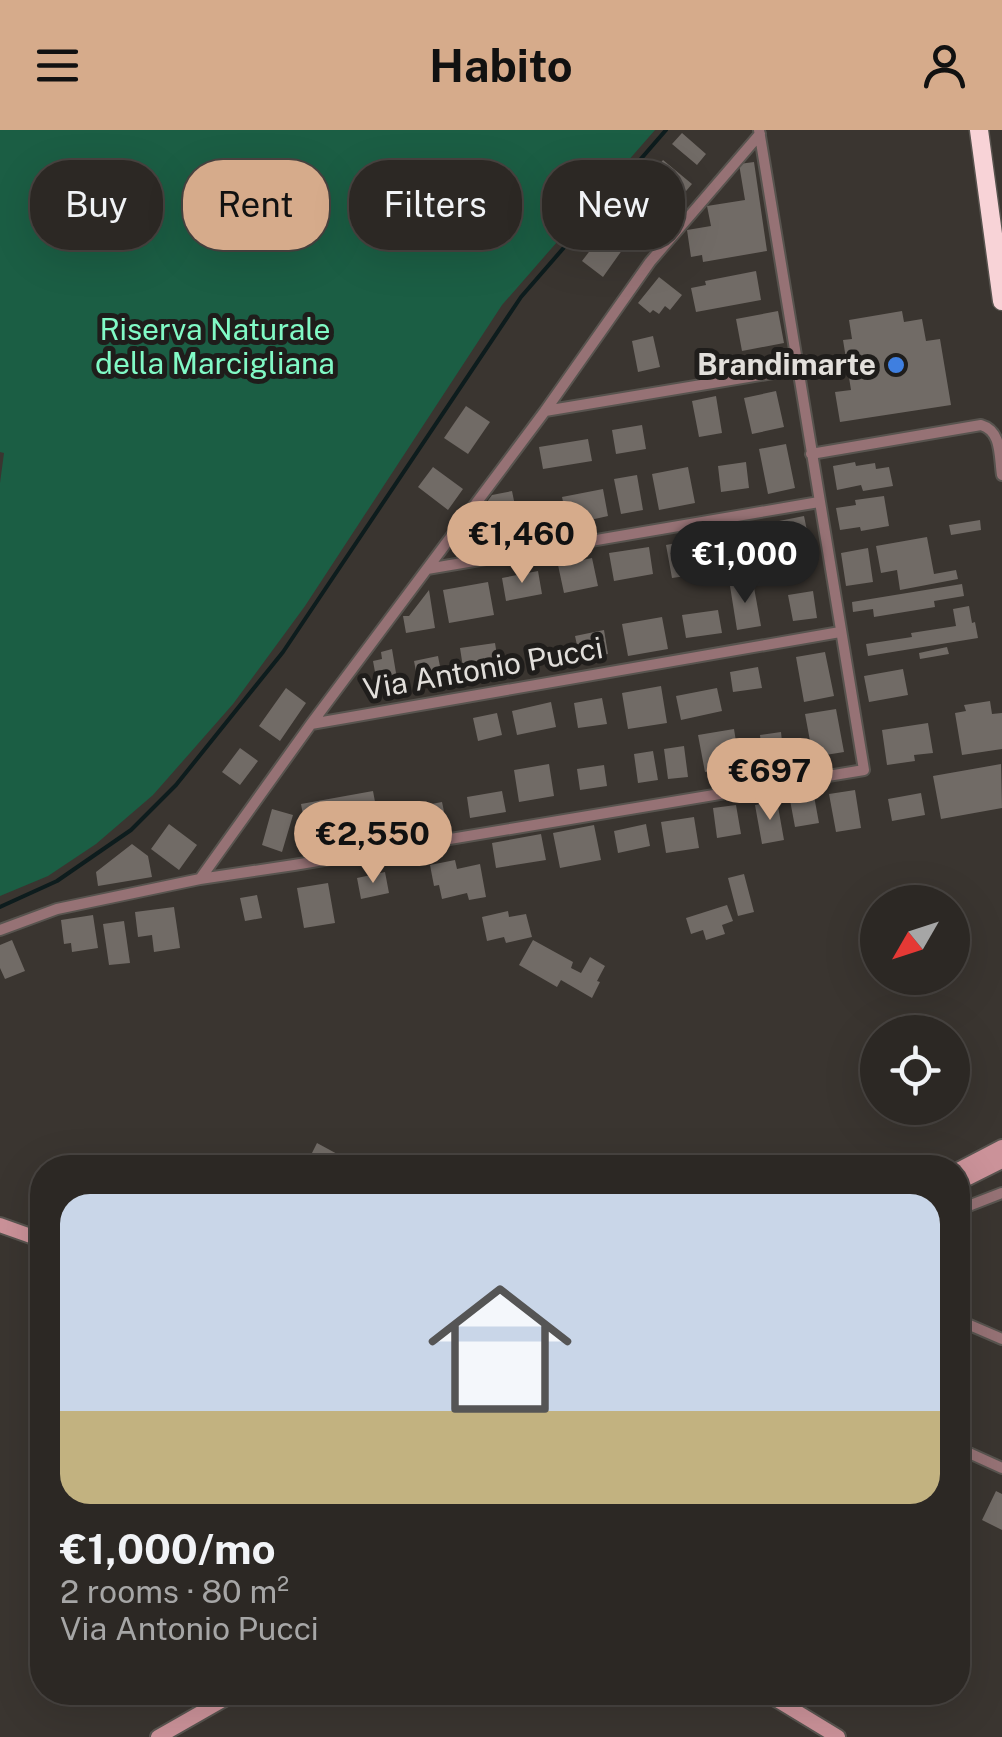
<!DOCTYPE html>
<meta charset="utf-8">
<style>
:root{--surface:#2c2824;--page:#383431;--text:#f1f3f6;--muted:#a6a6a6;--line:#484441;--accent:#d6ab8b}
body{margin:0;font-family:"Public Sans",sans-serif;background:var(--page);color:var(--text);height:100vh;display:flex;flex-direction:column;font-size:38px;white-space:nowrap}
*{box-sizing:border-box;margin:0}
p{font-size:32px;color:var(--muted)}
.icon{flex:none;width:55px;height:55px;fill:none;stroke:currentColor;stroke-width:2;stroke-linecap:round;stroke-linejoin:round}
.map{position:relative;flex:1;overflow:hidden}
.drawer{position:absolute;left:30px;top:1025px;width:940px;height:550px;display:flex;flex-direction:column;background:var(--surface);border-radius:40px;box-shadow:0 10px 40px #0002,0 0 0 2px var(--line)}
.drawer>*{flex:none}
.guide{position:absolute;left:30px;top:30px;width:942px;height:90px;display:flex;gap:20px}
.needle{width:65px;rotate:231deg}
.controls{position:absolute;left:860px;top:755px;display:grid;gap:20px}
.controls a{display:grid;place-items:center;width:110px;height:110px;border-radius:50%;background:var(--surface);box-shadow:0 10px 40px #0002,0 0 0 2px var(--line);font-size:50px}
.price{position:absolute;translate:-50% -85px;padding:0 22px;border-radius:35px;background:var(--accent);color:#111;font-size:32px;line-height:65px;filter:drop-shadow(0 2px 5px #0008)}
.price::after{content:'';position:absolute;left:50%;top:60px;width:30px;height:22px;margin-left:-15px;background:inherit;clip-path:polygon(0 0,100% 0,50% 100%)}
.price.on{background:#222;color:#fff}
ul{padding:0;list-style:none}
li{display:grid;align-content:center;gap:20px;height:530px;padding:0 30px}
li span{display:grid;place-items:center;height:310px;border-radius:30px;color:#555}
li>.icon{margin-inline-start:auto}
span .icon{width:180px;height:180px;fill:#fffc;stroke-width:1}
li b{font-size:42px}
.chip{padding:0 35px;border-radius:40px;background:var(--surface);box-shadow:0 10px 40px #0002,0 0 0 2px var(--line);font-size:35px;line-height:90px}
.chip.on{background:var(--accent);color:#111}
header{display:flex;justify-content:space-between;align-items:center;height:130px;padding:0 30px;background:var(--accent);color:#111;font-size:45px;font-weight:700}
.map>svg:first-child{display:block}
</style>
<header><svg class="icon" aria-label="menu" viewBox="0 0 24 24"><path d="M4 6h16M4 12h16M4 18h16"/></svg>Habito<svg class="icon" aria-label="person" viewBox="0 0 24 24"><circle cx="12" cy="8" r="4"/><path d="M4 21q1-7 8-7t8 7"/></svg></header>
<div class="map">
<svg width="1002" height="1607" viewBox="0 0 1002 1607">
<rect width="100%" height="100%" fill="#3a3530"/>
<path fill="#1b5e44" d="M0,0h655l-153,175 -197,301 -72,98 -80,91 -57,49 -48,32 -48,20v-413l4,-30 -4,-1z"/>
<g fill="none" stroke-linecap="round" stroke-linejoin="round">
<path stroke="#0d1c1d" stroke-width="4" d="M0,777l57,-26 74,-51 45,-45 107,-133 238,-355 145,-167"/>
</g>
<path fill="#716b66" d="M682,3l24,21 -9,11 -25,-21z
M663,30l29,24 -11,13 -29,-23z
M754,32l13,89 -64,11 -1,-7 -11,2 -4,-27 24,-4 -4,-20 38,-6 -6,-36z
M647,64l8,6 3,-4 12,9 -25,34 -12,-10 2,-3 -8,-6z
M605,101l20,15 -22,31 -21,-16z
M756,141l5,29 -65,12 -5,-24 15,-3 -1,-4z
M659,147l23,18 -12,15 -5,-4 -6,8 -6,-4 -3,3 -12,-10z
M778,181l6,32 -42,8 -6,-32z
M902,181l2,11 18,-3 4,22 14,-2 11,66 -111,17 -5,-30 16,-2 -8,-50 9,-1 -3,-19z
M653,206l7,31 -22,5 -6,-31z
M776,261l8,36 -32,7 -8,-36z
M716,266l6,37 -23,4 -7,-36z
M466,276l24,16 -22,32 -24,-16z
M642,295l4,24 -30,5 -4,-24z
M588,309l4,22 -49,8 -4,-22z
M786,314l9,44 -27,6 -9,-45z
M746,332l3,26 -28,4 -3,-26z
M855,332l1,4 19,-3 1,6 13,-2 4,19 -30,5 -2,-6 -24,5 -4,-24z
M433,337l30,22 -15,21 -30,-23z
M688,337l7,36 -36,7 -7,-36z
M637,345l6,35 -22,4 -7,-35z
M603,359l5,27 -40,9 -6,-28z
M512,361l9,44 -61,11 -1,-6 33,-45z
M884,366l5,30 -28,5 -1,-4 -20,3 -4,-22 20,-3 -1,-5z
M804,386l9,44 -35,7 -9,-44z
M980,390l1,10 -30,5 -2,-10z
M927,407l7,37 22,-4 2,9 -58,11 -3,-20 -16,3 -5,-27z
M734,409l5,25 -35,6 -4,-25z
M687,411l6,34 -21,3 -6,-33z
M649,417l4,27 -39,7 -5,-28z
M868,418l5,34 -27,4 -5,-33z
M592,428l6,28 -34,7 -6,-28z
M538,441l4,23 -36,7 -4,-23z
M488,452l6,33 -45,8 -6,-33z
M753,452l8,44 -24,4 -7,-44z
M962,454l2,12 -30,5 1,6 -61,10 -1,-8 -20,3 -1,-10z
M429,460l6,38 -29,5 -3,-17h6z
M813,461l4,27 -24,3 -5,-26z
M969,476l3,17 3,-1 3,16 -110,18 -2,-12 46,-7 -1,-4 45,-7 -3,-17z
M718,480l4,23 -36,5 -4,-23z
M662,487l6,32 -40,7 -6,-32z
M604,500l4,24 -28,5 -5,-23z
M495,513l4,25 -35,6 -4,-26z
M947,517l2,7 -29,5 -1,-6z
M392,519l5,30 -20,4 -4,-22 9,-2 -1,-7z
M825,522l9,44 -30,6 -8,-45z
M438,526l5,26 -24,5 -5,-26z
M758,537l4,21 -29,4 -3,-20z
M903,539l5,26 -39,7 -5,-26z
M661,556l6,37 -39,6 -6,-36z
M286,558l20,15 -26,38 -21,-15z
M717,558l5,23 -41,9 -5,-24z
M602,568l5,26 -29,4 -4,-25z
M990,571l2,13 10,-1v36l-40,6 -7,-42 11,-2 -2,-6z
M551,572l5,25 -39,8 -5,-24z
M836,579l8,43 -31,5 -8,-43z
M497,583l5,22 -24,6 -5,-23z
M928,593l5,30 -19,2 1,6 -28,4 -5,-35z
M734,599l6,37 -35,6 -7,-37z
M781,602l2,19 -21,2 -2,-18z
M684,616l4,31 -20,2 -4,-30z
M240,618l18,13 -18,24 -18,-13z
M653,621l5,29 -20,3 -4,-29z
M549,634l5,32 -35,6 -5,-32z
M1001,634l1,44 -61,11 -8,-43z
M604,635l3,21 -27,4 -3,-21z
M855,660l6,38 -25,4 -7,-38z
M373,661l8,43 -72,13 -8,-43z
M502,661l4,21 -36,6 -3,-21z
M921,663l4,22 -33,6 -4,-22z
M814,666l5,27 -24,4 -5,-27z
M777,671l7,39 -22,4 -7,-39z
M442,672l4,19 -32,6 -3,-19z
M736,675l5,29 -24,4 -4,-30z
M272,679l21,6 -11,37 -20,-7z
M694,687l5,31 -33,5 -5,-31z
M169,694l28,21 -18,25 -28,-21z
M646,694l4,22 -32,7 -4,-22z
M594,695l7,35 -41,8 -7,-35z
M541,704l5,26 -50,8 -4,-25z
M132,714l16,12 4,21 -54,9 -2,-14z
M455,730l2,9 23,-5 6,33 -17,3 -2,-7 -25,6 -3,-14 -5,1 -4,-21z
M385,742l4,21 -28,6 -4,-21z
M744,744l10,38 -16,4 -10,-38z
M328,753l7,40 -31,5 -7,-40z
M257,765l5,23 -17,3 -5,-23z
M727,775l6,16 -11,4 3,9 -19,6 -3,-10 -12,4 -5,-16z
M174,777l6,41 -26,4 -2,-17 -14,2 -3,-25z
M508,781l1,6 17,-3 6,23 -26,6 -2,-6 -17,4 -5,-24z
M93,785l5,33 -26,4 -1,-9 -7,1 -3,-24z
M124,791l6,42 -21,2 -6,-41z
M12,810l13,31 -20,8 -5,-11v-23z
M533,810l40,22 -2,6 10,5 9,-16 15,9 -8,15 3,1 -8,16 -31,-18 -4,7 -38,-22z
M317,1013l46,25h-47l-9,-5z
M388,1024l26,14h-23l-8,-4z
M958,1205l13,6 -13,31z
M996,1361l6,3v36l-20,-10z"/>
<g fill="none" stroke-linecap="round" stroke-linejoin="round">
<defs>
<path id="street" d="M545,281l252,-42
M811,324l170,-29c21,6 18,31 21,50
M427,439l392,-67
M311,594l529,-92
M200,749l111,-155 234,-313 105,-149 110,-128
M0,800l57,-21 143,-30 94,-14 570,-95 -105,-640
M958,1080l44,-17
M958,1190l44,19
M958,1318l44,20"/>
<path id="secondary" d="M958,1040l44,-23
M958,1053l44,-22
M0,1095l42,15
M764,1562l74,45
M158,1607l79,-45"/>
<path id="highway" d="M979,0l23,171"/>
</defs>
<use href="#street" stroke="#58544f" stroke-width="14"/>
<use href="#secondary" stroke="#58544f" stroke-width="18"/>
<use href="#highway" stroke="#58544f" stroke-width="21"/>
<use href="#street" stroke="#967275" stroke-width="10"/>
<use href="#secondary" stroke="#cb9299" stroke-width="14"/>
<use href="#highway" stroke="#f8d3d7" stroke-width="18"/>
</g>
<circle fill="#3f7fe0" stroke="#1f1d1b" stroke-width="4" cx="896" cy="235" r="10"/>
<g text-anchor="middle" stroke-width="10" stroke-linejoin="round" paint-order="stroke">
<g font-size="30" fill="#81fac6" stroke="#1f1d1b">
<text x="215" y="210">Riserva Naturale<tspan x="215" dy="34">della Marcigliana</tspan></text>
</g>
<g font-size="30" font-weight="bold" fill="#e2dfdb" stroke="#1f1d1b" text-anchor="end">
<text x="876" y="245">Brandimarte</text>
</g>
<g font-size="30" fill="#e2dfdb" stroke="#1f1d1b">
<text transform="translate(483 539) rotate(-10)" y="10">Via Antonio Pucci</text>
</g>
</g>
</svg>
<div class="controls">
<a><svg class="needle" viewBox="-14 -14 28 28"><path d="M0-13l5 13h-10z" fill="#e53935"/><path d="M0 13l5-13h-10z" fill="#a6a6a6"/></svg></a>
<a><svg class="icon" aria-label="locate" viewBox="0 0 24 24"><circle cx="12" cy="12" r="6"/><path d="M12 2v4M12 18v4M2 12h4M18 12h4"/></svg></a>
</div>
<b class="price" style="left:522px;top:456px">€1,460</b>
<b class="price on" style="left:745px;top:476px">€1,000</b>
<b class="price" style="left:770px;top:693px">€697</b>
<b class="price" style="left:373px;top:756px">€2,550</b>
<div class="guide">
<a class="chip">Buy</a>
<a class="chip on">Rent</a>
<a class="chip">Filters</a>
<a class="chip">New</a>
</div>
<section class="drawer">
<ul>
<li><span style="background:linear-gradient(#c9d6e8 70%,#c2b280 0)"><svg class="icon" aria-label="home" viewBox="0 0 24 24"><path d="M3 11l9-7 9 7M6 9v11h12V9"/></svg></span><div><b>€1,000/mo</b><p>2 rooms · 80 m²</p><p>Via Antonio Pucci</p></div></li>
</ul>
</section>
</div>
